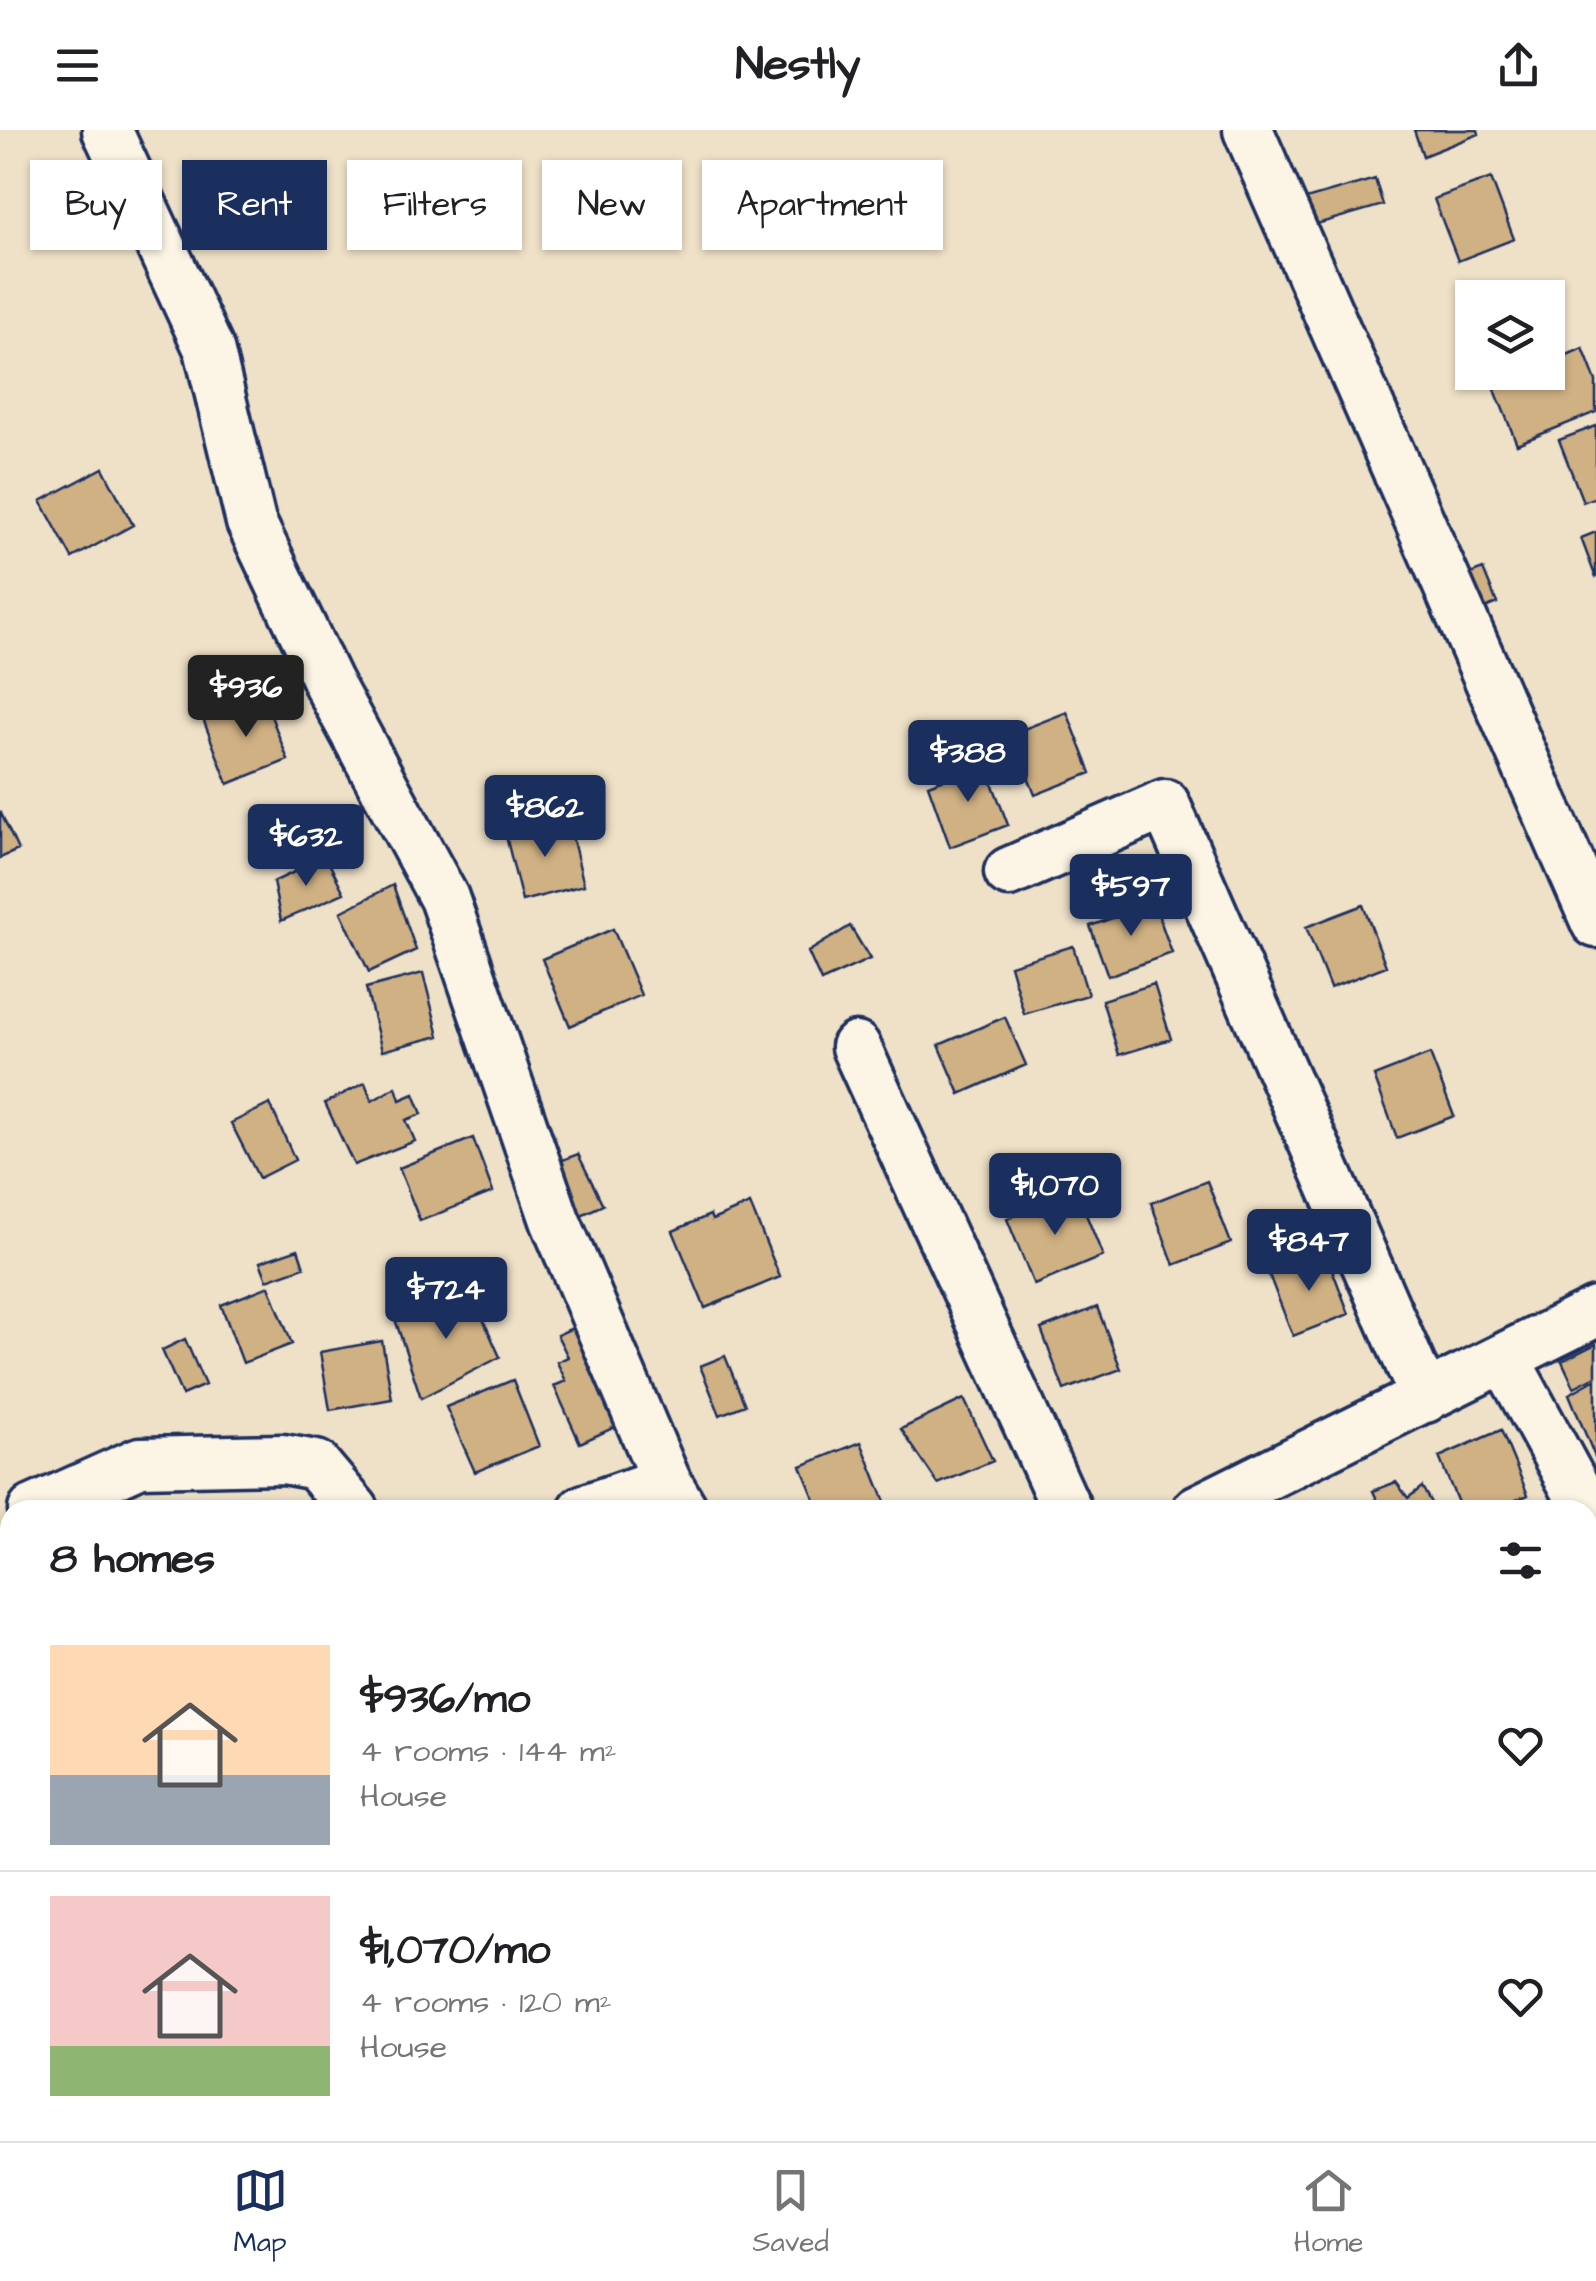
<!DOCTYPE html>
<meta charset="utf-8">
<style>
:root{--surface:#fff;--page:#f6f6f6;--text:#202124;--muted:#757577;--line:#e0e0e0;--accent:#1b2f5e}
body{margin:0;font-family:"Architects Daughter",sans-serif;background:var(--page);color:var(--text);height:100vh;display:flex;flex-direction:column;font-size:38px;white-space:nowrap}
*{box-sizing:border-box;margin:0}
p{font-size:32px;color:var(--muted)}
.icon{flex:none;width:55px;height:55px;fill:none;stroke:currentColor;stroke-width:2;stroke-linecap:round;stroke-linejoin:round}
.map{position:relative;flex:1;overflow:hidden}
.details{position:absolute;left:0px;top:1370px;width:1598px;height:642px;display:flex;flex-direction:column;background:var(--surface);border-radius:30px 30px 0 0;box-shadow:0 2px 8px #0004}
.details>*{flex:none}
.hud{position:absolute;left:30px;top:30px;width:1000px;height:90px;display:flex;gap:20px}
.buttons{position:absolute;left:1455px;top:150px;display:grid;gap:20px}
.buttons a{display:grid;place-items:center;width:110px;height:110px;border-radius:0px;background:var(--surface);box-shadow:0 2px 8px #0004;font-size:50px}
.price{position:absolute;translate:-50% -85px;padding:0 22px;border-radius:10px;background:var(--accent);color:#fff;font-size:32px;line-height:65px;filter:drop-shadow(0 2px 5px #0008)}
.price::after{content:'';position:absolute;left:50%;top:60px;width:30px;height:22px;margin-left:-15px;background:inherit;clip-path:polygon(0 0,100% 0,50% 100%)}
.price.on{background:#222;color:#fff}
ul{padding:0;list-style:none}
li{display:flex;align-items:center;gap:30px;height:250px;padding:0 50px}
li+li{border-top:2px solid var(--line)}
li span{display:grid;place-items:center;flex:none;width:280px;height:200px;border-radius:0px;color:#555}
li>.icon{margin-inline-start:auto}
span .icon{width:120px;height:120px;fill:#fffc;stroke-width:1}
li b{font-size:42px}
h2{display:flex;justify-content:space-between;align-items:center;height:120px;padding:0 50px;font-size:42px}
.pill{padding:0 35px;border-radius:0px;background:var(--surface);box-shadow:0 2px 8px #0004;font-size:35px;line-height:90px}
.pill.on{background:var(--accent);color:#fff}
header{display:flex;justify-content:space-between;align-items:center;height:130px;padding:0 50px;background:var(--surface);font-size:45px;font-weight:700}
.menu{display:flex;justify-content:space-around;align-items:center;height:140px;border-top:2px solid var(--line);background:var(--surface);font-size:28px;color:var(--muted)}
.menu a{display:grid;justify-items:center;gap:5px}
.menu .on{color:var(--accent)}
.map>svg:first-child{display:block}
</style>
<header><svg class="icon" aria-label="menu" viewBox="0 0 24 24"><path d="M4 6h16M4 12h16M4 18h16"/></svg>Nestly<svg class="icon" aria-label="share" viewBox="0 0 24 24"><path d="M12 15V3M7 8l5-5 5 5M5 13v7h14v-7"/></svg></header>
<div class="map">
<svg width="1596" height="2011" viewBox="0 0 1596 2011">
<rect width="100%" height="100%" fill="#efe1c8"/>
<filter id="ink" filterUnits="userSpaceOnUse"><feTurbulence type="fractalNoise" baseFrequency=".01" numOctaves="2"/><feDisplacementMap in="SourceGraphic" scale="20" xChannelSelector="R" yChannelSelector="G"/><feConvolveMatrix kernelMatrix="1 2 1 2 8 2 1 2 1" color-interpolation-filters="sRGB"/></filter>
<g filter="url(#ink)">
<path fill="#d0b184" stroke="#1b2f5e" stroke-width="2.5" d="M1414,0h64l1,4 -56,22z
M1491,48l23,61 -56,22 -24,-62z
M1375,49l8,26 -73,21 -8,-26z
M1583,218l13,33v31l-79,32 -24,-59 30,-13h25v-9z
M1596,296v71l-13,5 -24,-62z
M103,338l30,57 -61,33 -31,-57z
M1596,402v46l-15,-40z
M1483,439l14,34 -22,9 -13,-35z
M263,565l25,65 -60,24 -25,-65z
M1067,582l24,61 -56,22 -24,-61z
M985,634l23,61 -58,22 -22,-62z
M0,681l18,39 -18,8z
M568,690l16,65 -62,16 -16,-65z
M326,727l18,36 -63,28 -8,-39z
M393,755l23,65 -47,22 -28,-60z
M1154,773l18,50 -64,23 -18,-50z
M1363,775l23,61 -56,22 -24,-61z
M850,796l20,33 -49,22 -13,-29z
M613,799l28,66 -71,31 -28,-67z
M1073,816l15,49 -64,19 -14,-49z
M423,843l16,63 -57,15 -16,-63z
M1154,854l17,55 -52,16 -17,-55z
M1005,887l21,48 -66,29 -21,-49z
M1430,924l24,62 -57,22 -23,-62z
M365,953l7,18 24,-14 4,13 14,-6 8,20 -16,6 9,21 -61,24 -29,-62z
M270,974l25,56 -36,18 -28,-55z
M473,1008l20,54 -73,29 -21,-53z
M578,1024l25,51 -26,12 -25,-53z
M1207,1051l24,62 -57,22 -23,-62z
M1076,1060l27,66 -69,29 -27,-66z
M750,1074l30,73 -75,31 -32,-77 37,-16 2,5z
M298,1119l6,18 -37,13 -7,-18z
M1326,1123l23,61 -56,22 -24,-61z
M269,1156l23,58 -49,19 -22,-58z
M470,1160l30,67 -79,41 -26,-79z
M1097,1177l24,62 -57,21 -23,-61z
M579,1195l45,98 -44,20 -26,-57 12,-5 -9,-19 11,-5 -11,-22z
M185,1209l20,46 -23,10 -20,-45z
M382,1211l10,58 -62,11 -10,-58z
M1596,1214v32l-22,11 -12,-26z
M725,1226l20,49 -25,10 -20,-49z
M1596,1249v77l-1,1 -26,-63z
M513,1250l26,66 -64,26 -29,-65z
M964,1269l29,62 -55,23 -37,-55z
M1501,1300l27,65 -36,15h-31l-22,-53z
M861,1312l25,62 -15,6h-52l-18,-44z
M1396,1352l12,16 14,-11 13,23h-53l-9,-19z
M1596,1530v61l-8,4v-61z
M1596,1621v51l-8,4v-51z
M1596,1716v60l-8,4v-59z
M864,2002h54l5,9h-75z
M1124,2002h82l3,6 -5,3h-74z
M1292,2002h25l4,9h-44z"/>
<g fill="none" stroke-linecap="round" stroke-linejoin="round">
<defs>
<path id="minor" d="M107,0l102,219 42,173 77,161 116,215 111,322 111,261 17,29
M1248,0l348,793
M1009,742l156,-68 260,594
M856,917l211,463
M1505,1229l82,151
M33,1380l107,-48 143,-3 33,6 38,45
M583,1380l83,-29
M1197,1380l399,-198
M1588,1519l8,-4
M1032,2002l5,9
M734,2011l13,-9"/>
</defs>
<use href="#minor" stroke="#1b2f5e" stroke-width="55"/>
<use href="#minor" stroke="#fcf5e5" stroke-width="48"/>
</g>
</g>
</svg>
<div class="buttons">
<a><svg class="icon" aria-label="layers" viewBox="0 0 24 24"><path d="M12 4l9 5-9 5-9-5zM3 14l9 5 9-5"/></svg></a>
</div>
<b class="price on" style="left:246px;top:610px">$936</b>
<b class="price" style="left:968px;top:675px">$388</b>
<b class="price" style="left:545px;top:730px">$862</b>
<b class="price" style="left:306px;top:759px">$632</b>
<b class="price" style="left:1131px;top:809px">$597</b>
<b class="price" style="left:1055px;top:1108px">$1,070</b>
<b class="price" style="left:1309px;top:1164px">$847</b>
<b class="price" style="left:446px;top:1212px">$724</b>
<div class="hud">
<a class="pill">Buy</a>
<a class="pill on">Rent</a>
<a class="pill">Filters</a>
<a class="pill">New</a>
<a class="pill">Apartment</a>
</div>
<section class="details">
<h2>8 homes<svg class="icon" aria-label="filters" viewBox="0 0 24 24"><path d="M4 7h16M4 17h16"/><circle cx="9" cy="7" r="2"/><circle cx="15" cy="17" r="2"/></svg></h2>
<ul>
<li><span style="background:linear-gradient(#ffd9b3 65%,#9aa5b1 0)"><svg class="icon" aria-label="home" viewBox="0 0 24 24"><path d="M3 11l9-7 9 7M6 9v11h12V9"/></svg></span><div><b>$936/mo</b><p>4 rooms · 144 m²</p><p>House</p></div><svg class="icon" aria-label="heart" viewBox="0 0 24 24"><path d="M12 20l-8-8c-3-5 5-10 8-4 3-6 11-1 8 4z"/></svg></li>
<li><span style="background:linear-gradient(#f6c9c9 75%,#8fb573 0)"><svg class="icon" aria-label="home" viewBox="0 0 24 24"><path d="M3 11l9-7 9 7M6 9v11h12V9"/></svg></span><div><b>$1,070/mo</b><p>4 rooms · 120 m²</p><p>House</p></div><svg class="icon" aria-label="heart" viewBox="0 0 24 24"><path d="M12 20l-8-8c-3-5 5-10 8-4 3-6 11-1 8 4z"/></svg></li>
</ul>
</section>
</div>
<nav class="menu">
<a class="on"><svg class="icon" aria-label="map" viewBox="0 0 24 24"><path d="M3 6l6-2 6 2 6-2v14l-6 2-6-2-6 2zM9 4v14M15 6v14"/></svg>Map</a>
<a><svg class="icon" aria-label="saved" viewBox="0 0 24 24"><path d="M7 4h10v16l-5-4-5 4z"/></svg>Saved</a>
<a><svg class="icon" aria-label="home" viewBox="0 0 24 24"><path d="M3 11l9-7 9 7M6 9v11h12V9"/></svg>Home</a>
</nav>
